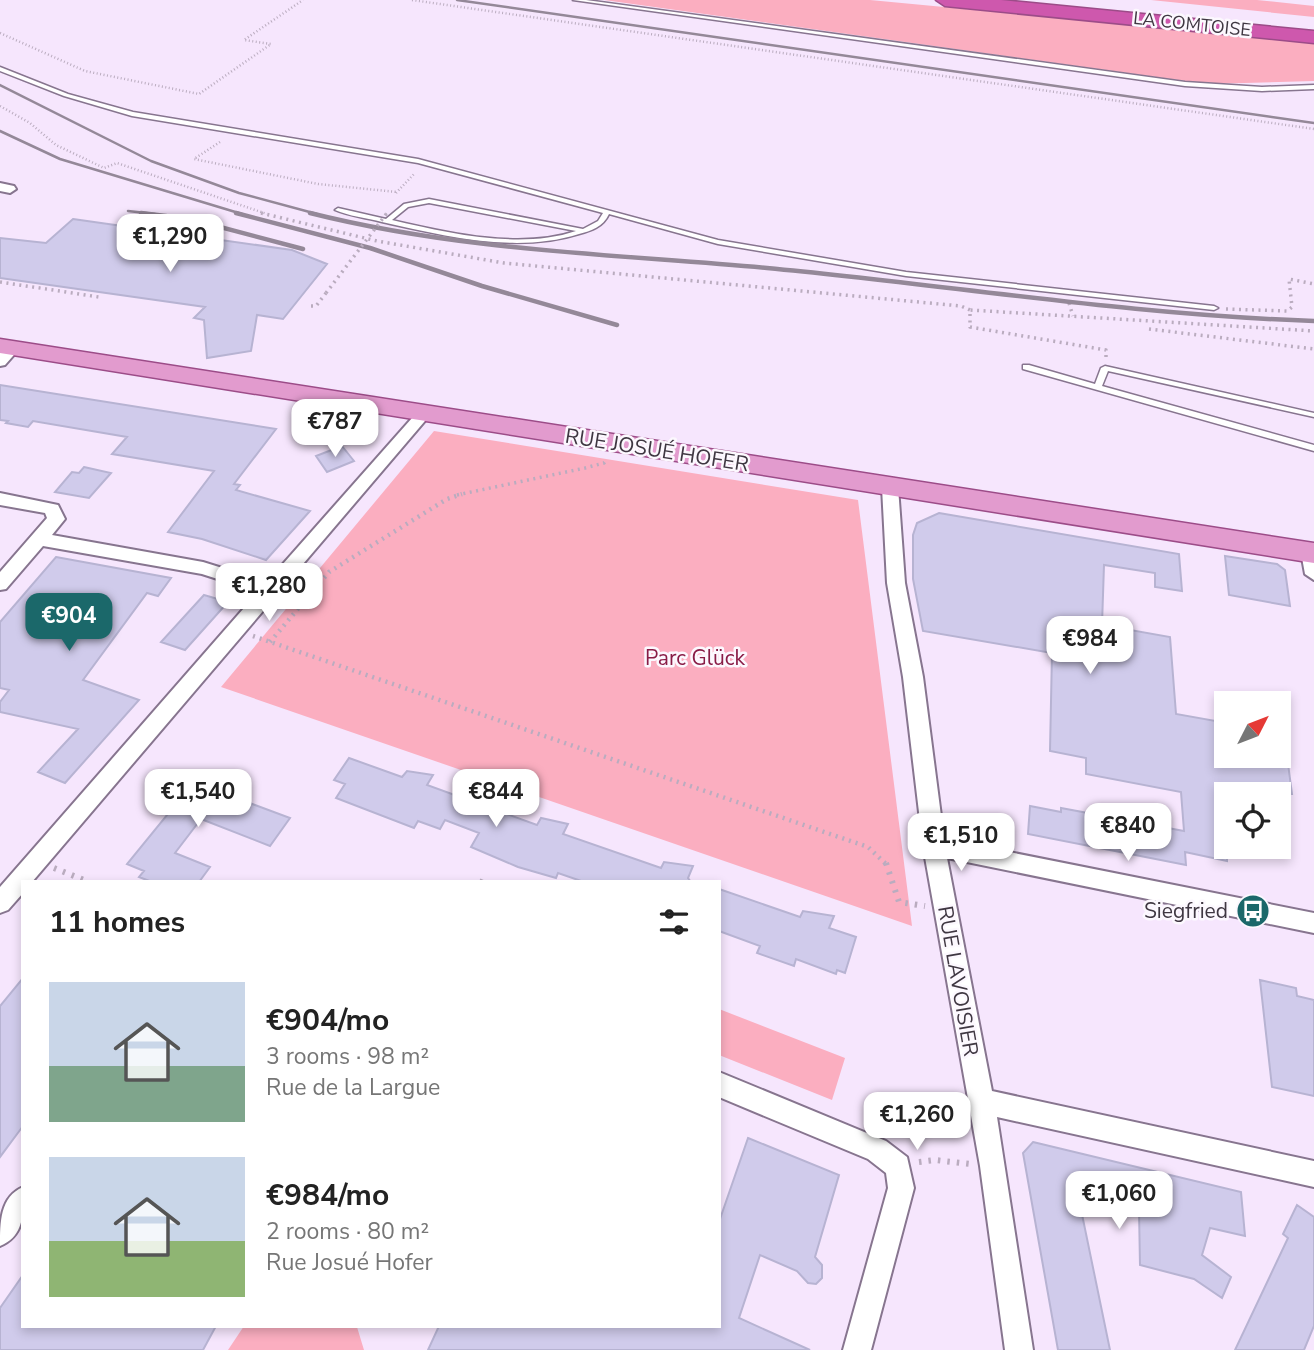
<!DOCTYPE html>
<meta charset="utf-8">
<style>
:root{--surface:#fff;--page:#f6f6f6;--text:#222;--muted:#767676;--accent:#1b686a}
body{margin:0;font-family:"Nunito Sans",sans-serif;background:var(--page);color:var(--text);height:100vh;display:flex;flex-direction:column;font-size:26px;white-space:nowrap}
*{box-sizing:border-box;margin:0}
p{font-size:23px;color:var(--muted)}
.icon{flex:none;width:38px;height:38px;fill:none;stroke:currentColor;stroke-width:2;stroke-linecap:round;stroke-linejoin:round}
.map{position:relative;flex:1;overflow:hidden}
.sheet{position:absolute;left:21px;top:880px;width:700px;height:448px;display:flex;flex-direction:column;background:var(--surface);border-radius:0px;box-shadow:0 4px 10px #0003}
.sheet>*{flex:none}
.needle{width:46px;rotate:48deg}
.buttons{position:absolute;left:1214px;top:691px;display:grid;gap:14px}
.buttons a{display:grid;place-items:center;width:77px;height:77px;border-radius:0px;background:var(--surface);box-shadow:0 4px 10px #0003;font-size:35px}
.price{position:absolute;translate:-50% -60px;padding:0 16px;border-radius:14px;background:#fff;color:#222;font-size:23px;line-height:46px;filter:drop-shadow(0 2px 4px #0008)}
.price::after{content:'';position:absolute;left:50%;top:42px;width:21px;height:16px;margin-left:-10px;background:inherit;clip-path:polygon(0 0,100% 0,50% 100%)}
.price.active{background:var(--accent);color:#fff}
ul{padding:0;list-style:none}
li{display:flex;align-items:center;gap:21px;height:175px;padding:0 28px}
li span{display:grid;place-items:center;flex:none;width:196px;height:140px;border-radius:0px;color:#555}
li>.icon{margin-inline-start:auto}
span .icon{width:84px;height:84px;fill:#fffc;stroke-width:1}
li b{font-size:30px}
h2{display:flex;justify-content:space-between;align-items:center;height:84px;padding:0 28px;font-size:30px}
.map>svg:first-child{display:block}
</style>
<div class="map">
<svg width="1314" height="1350" viewBox="0 0 1314 1350">
<rect width="100%" height="100%" fill="#f6e6fd"/>
<path fill="#fbaec0" d="M604,0h266l444,42v39l-107,3z
M1151,0h106l57,6v11z
M434,431l424,69 54,426 -691,-239z
M719,1009l126,49 -13,42 -113,-45z
M244,1326l113,1 7,23h-136z"/>
<path fill="#d0cbeb" stroke="#b7b3d2" stroke-width="2" d="M73,219l219,31 35,14 -44,55 -26,-4 -6,36 -44,7 -3,-38 -10,-2 11,-11 -205,-29v-40l46,5z
M0,385l276,44 -42,55 6,1 -4,5 74,21 -44,49 -64,-21 -34,-7 46,-61 -102,-17 15,-17 -94,-16 -5,6 -22,-4 2,-2 -8,-1z
M342,446l12,15 -27,11 -11,-16z
M84,467l27,6 -22,25 -34,-6 17,-20 7,1z
M939,513l240,41 3,37 -27,-4v-14l-51,-8 -2,60 68,12 6,77 51,9v33h60l5,38h-65v67l-42,-9 1,13 -158,-31 2,-28 31,6v-4l123,23 -3,-39 -95,-18v-16l-36,-7 2,-98 -129,-22 -10,-52v-44l4,-12z
M1225,556l52,8 8,6 5,36 -61,-11z
M56,557l115,21 -13,18 -11,-3 -64,87 56,20 -74,83 -27,-11 40,-43 -78,-17v-10l9,-12 -9,-2v-66z
M204,595l24,7 -43,48 -24,-8z
M349,758l53,19 5,-6 26,4 -6,10 110,40 4,-7 27,6 -5,10 98,34 3,-6 29,4 -5,12 3,4h-107l-26,-9 -2,5 -38,-11 -47,-20 8,-14 -34,-13 -5,9 -22,-8 -4,7 -78,-30 9,-14 -11,-4z
M169,778l13,5 3,-4 105,39 -20,28 -69,-27 -26,34 35,14 -11,15h-47l-13,-5 5,-6 -17,-7 45,-55 -9,-3 3,-4 -13,-5z
M719,889l81,28 3,-6 31,5 -5,12 27,9 -11,36 -8,-3 -1,4 -40,-15 -2,7 -37,-13 3,-7 -41,-15z
M23,978v148l-23,31v-151z
M1260,980l36,8 1,8 17,4v96l-42,-9z
M748,1138l91,37 -24,82 7,8v13l-6,6 -8,-1 -11,-12 -37,-16 -21,63 71,32h-382l11,-24h280v-104z
M1033,1142l208,50 4,44 -35,-8 -8,27 29,22 -9,21 -28,-19 -54,-14 -1,-55 -61,-15 32,155h-52l-35,-197z
M1297,1205l17,12v109l-10,24h-69l53,-112 -5,-4z
M23,1275v51h193l-13,24h-203v-42z"/>
<g fill="none" stroke-linecap="round" stroke-linejoin="round">
<defs>
<path id="lane" d="M573,0h13l599,82 77,5 52,-2v4l-52,2 -77,-5z
M0,67l68,27 65,18 285,47 300,81 188,32 308,34 4,2 -4,2 -308,-34 -188,-32 -109,-30c-6,13 -18,17 -30,20 -63,20 -134,2 -197,-12 -15,-4 -34,-6 -47,-12l3,-2 48,11 18,-15 25,-5 154,30 15,-8 5,-8 -185,-50 -286,-47 -68,-20 -64,-25zM429,203l147,28c-56,19 -128,2 -184,-11l16,-13z
M1023,365h6l66,19 6,-16 4,-2 209,47v4l-206,-46 -6,15 212,59v6l-291,-82z"/>
<path id="street" d="M0,183l14,3 2,3 -6,4 -10,-2z
M13,344l7,4 -15,17 -5,1v-13z
M425,407l8,5 -3,3 -398,467h-9v11l-15,17 -8,3v-26l258,-295 -56,-18 -159,-28 -37,43 -6,1v-18l47,-54 -2,-5 -45,-8v-12l58,12 7,14 -13,16 151,27 64,20 153,-173z
M890,482l8,5 7,96 18,94 21,162 370,74v20l-367,-75 45,233 322,70v26l-317,-70 36,233h-28l-25,-184 -57,-320 -20,-169 -16,-94 -5,-96z
M1310,546l4,1v33l-9,-6 -4,-22z
M719,1072l167,69 21,16 7,31 -43,162h-28l45,-162 -2,-15 -18,-14 -149,-62z
M23,1187c0,24 3,48 -23,59 0,-24 0,-49 23,-59z"/>
<path id="primary" d="M0,339l1314,204v20l-1314,-210z"/>
<path id="highway" d="M936,0h65l313,31v12l-369,-37z"/>
</defs>
<use href="#lane" stroke="#87758f" stroke-width="3"/>
<use href="#street" stroke="#87758f" stroke-width="4"/>
<use href="#primary" stroke="#9c4c88" stroke-width="3"/>
<use href="#highway" stroke="#9c4c88" stroke-width="3"/>
<path stroke="#baacbf" stroke-width="2.5" stroke-dasharray="1 2.5" stroke-linecap="butt" d="M412,0l902,129
M0,33l85,38 114,23 72,-50 -27,-4 59,-40
M0,106l30,17 26,22 48,23 13,-5 150,51
M220,142l-26,17 124,25 79,8
M396,193l18,-19"/>
<path stroke="#baacbf" stroke-width="3.5" stroke-dasharray="2 4.5" stroke-linecap="butt" d="M261,213l116,28 127,22 457,43 9,4
M0,282l99,15
M1069,303l4,13
M311,306h5l10,-13
M1226,309l61,2 5,-4 -3,-28 25,5
M1149,329l165,20
M1106,357v-7l-136,-23v-17l344,21
M457,495l128,-27 19,-5 3,-4"/>
<path stroke="#baacbf" stroke-width="4.5" stroke-dasharray="2 5" stroke-linecap="butt" d="M253,636l615,211 19,18
M270,642l59,-70 118,-73 15,-5"/>
<path stroke="#baacbf" stroke-width="6" stroke-dasharray="2.5 7" stroke-linecap="butt" d="M886,863l13,39 26,4
M54,868l35,14
M482,882l3,-6
M919,1162l16,-2 35,4"/>
<use href="#lane" fill="#fff" fill-rule="evenodd"/>
<use href="#street" fill="#fff" fill-rule="evenodd"/>
<use href="#primary" fill="#e29bce" fill-rule="evenodd"/>
<use href="#highway" fill="#ce58ad" fill-rule="evenodd"/>
<path stroke="#948898" stroke-width="2.5" d="M457,0l857,123
M0,85l151,76 88,32 78,21
M0,131l60,28 182,55
M128,211l27,3"/>
<path stroke="#948898" stroke-width="4.5" d="M141,213l49,6 113,30
M236,213l134,35 112,38 135,39
M310,213c151,38 303,41 457,55 182,17 363,47 547,53"/>
<path stroke="#baacbf" stroke-width="2.5" stroke-dasharray="1 2.5" stroke-linecap="butt" d="M386,214l2,-2"/>
<path stroke="#baacbf" stroke-width="3.5" stroke-dasharray="2 4.5" stroke-linecap="butt" d="M326,293l61,-80"/>
</g>
<defs>
<symbol id="bus-disc" viewBox="-11 -11 22 22"><circle r="9.5" fill="#1b686a" stroke="#fcf8fe"/><path d="M-5-6H5V4H4V6H2V4H-2V6H-4V4H-5ZM-3.5-4V0h7V-4ZM-3.5 1.2v1.5H-2V1.2ZM2 1.2v1.5H3.5V1.2Z" fill="#fff"/></symbol>
</defs>
<g fill-rule="evenodd">
<use href="#bus-disc" x="1234" y="892" width="38" height="38"/>
</g>
<g text-anchor="middle" stroke-width="5" stroke-linejoin="round" paint-order="stroke">
<g font-size="18" fill="#3f3742" stroke="#fcf8fe">
<text transform="translate(1192 24) rotate(6)" y="6">LA COMTOISE</text>
</g>
<g font-size="21" fill="#3f3742" stroke="#fcf8fe">
<text transform="translate(657 450) rotate(9)" y="7">RUE JOSUÉ HOFER</text>
<text transform="translate(958 981) rotate(80)" y="7">RUE LAVOISIER</text>
</g>
<g font-size="21" fill="#891c46" stroke="#fcf8fe">
<text x="695" y="665">Parc Glück</text>
</g>
<g font-size="21" fill="#3f3742" stroke="#fcf8fe" text-anchor="end">
<text x="1228" y="918">Siegfried</text>
</g>
</g>
</svg>
<div class="buttons">
<a><svg class="needle" viewBox="-14 -14 28 28"><path d="M0-13l5 13h-10z" fill="#e53935"/><path d="M0 13l5-13h-10z" fill="#767676"/></svg></a>
<a><svg class="icon" aria-label="locate" viewBox="0 0 24 24"><circle cx="12" cy="12" r="6"/><path d="M12 2v4M12 18v4M2 12h4M18 12h4"/></svg></a>
</div>
<b class="price" style="left:170px;top:274px">€1,290</b>
<b class="price" style="left:335px;top:459px">€787</b>
<b class="price" style="left:269px;top:623px">€1,280</b>
<b class="price active" style="left:69px;top:653px">€904</b>
<b class="price" style="left:1090px;top:676px">€984</b>
<b class="price" style="left:198px;top:829px">€1,540</b>
<b class="price" style="left:496px;top:829px">€844</b>
<b class="price" style="left:1128px;top:863px">€840</b>
<b class="price" style="left:961px;top:873px">€1,510</b>
<b class="price" style="left:917px;top:1152px">€1,260</b>
<b class="price" style="left:1119px;top:1231px">€1,060</b>
<section class="sheet">
<h2>11 homes<svg class="icon" aria-label="filters" viewBox="0 0 24 24"><path d="M4 7h16M4 17h16"/><circle cx="9" cy="7" r="2"/><circle cx="15" cy="17" r="2"/></svg></h2>
<ul>
<li><span style="background:linear-gradient(#c9d6e8 60%,#7fa58c 0)"><svg class="icon" aria-label="home" viewBox="0 0 24 24"><path d="M3 11l9-7 9 7M6 9v11h12V9"/></svg></span><div><b>€904/mo</b><p>3 rooms · 98 m²</p><p>Rue de la Largue</p></div></li>
<li><span style="background:linear-gradient(#c9d6e8 60%,#8fb573 0)"><svg class="icon" aria-label="home" viewBox="0 0 24 24"><path d="M3 11l9-7 9 7M6 9v11h12V9"/></svg></span><div><b>€984/mo</b><p>2 rooms · 80 m²</p><p>Rue Josué Hofer</p></div></li>
</ul>
</section>
</div>
